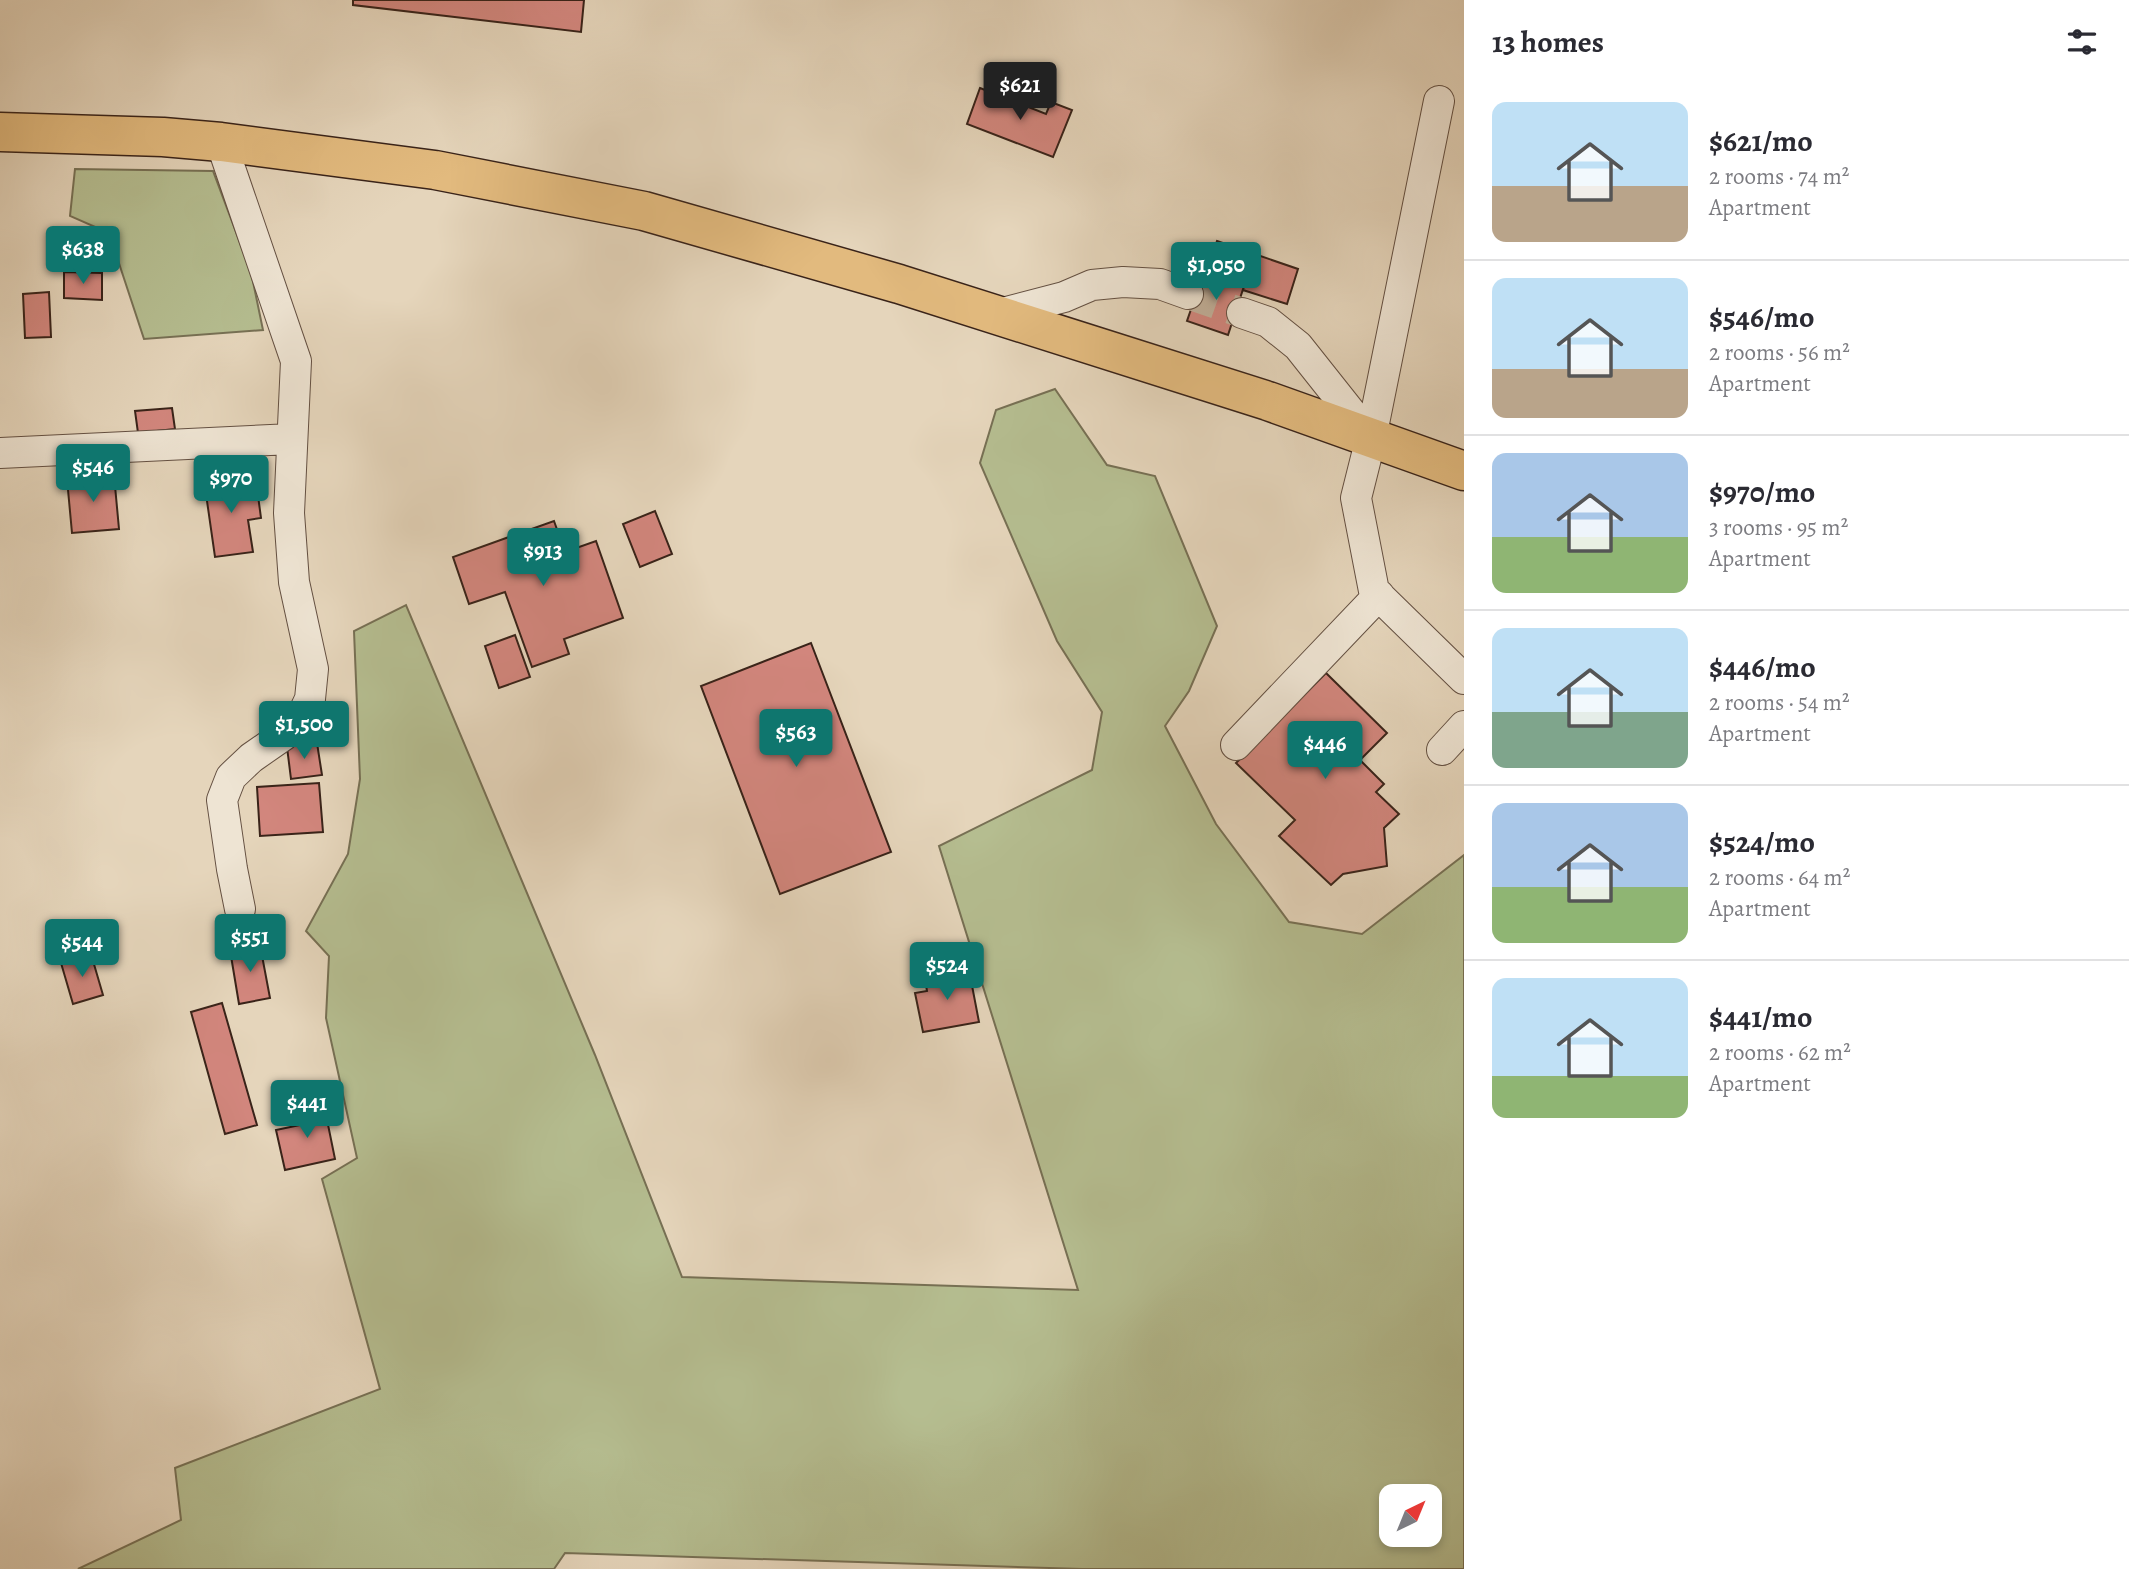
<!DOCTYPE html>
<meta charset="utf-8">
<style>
:root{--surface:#fff;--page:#f7f7f7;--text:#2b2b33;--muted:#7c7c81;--line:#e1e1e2;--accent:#0f766e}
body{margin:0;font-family:Alegreya,serif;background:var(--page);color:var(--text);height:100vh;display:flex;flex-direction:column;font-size:26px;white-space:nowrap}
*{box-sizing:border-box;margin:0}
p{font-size:23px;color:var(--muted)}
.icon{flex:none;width:38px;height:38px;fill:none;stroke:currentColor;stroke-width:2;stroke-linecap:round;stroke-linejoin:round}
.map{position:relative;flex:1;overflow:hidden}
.drawer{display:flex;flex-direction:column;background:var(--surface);width:665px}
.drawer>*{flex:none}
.needle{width:46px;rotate:43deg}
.fabs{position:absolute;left:1379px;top:1484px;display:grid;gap:14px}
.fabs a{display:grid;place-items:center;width:63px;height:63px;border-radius:14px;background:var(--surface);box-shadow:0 4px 10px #0003;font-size:35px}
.price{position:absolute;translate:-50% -60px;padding:0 16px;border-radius:7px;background:var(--accent);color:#fff;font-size:23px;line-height:46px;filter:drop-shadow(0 2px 4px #0008)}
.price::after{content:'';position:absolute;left:50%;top:42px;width:21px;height:16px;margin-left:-10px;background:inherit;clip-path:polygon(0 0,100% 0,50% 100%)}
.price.active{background:#222;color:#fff}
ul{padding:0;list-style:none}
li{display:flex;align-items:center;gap:21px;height:175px;padding:0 28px}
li+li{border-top:2px solid var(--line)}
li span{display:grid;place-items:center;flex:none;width:196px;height:140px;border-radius:14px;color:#555}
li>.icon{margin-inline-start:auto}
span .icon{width:84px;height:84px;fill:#fffc;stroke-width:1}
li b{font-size:30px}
h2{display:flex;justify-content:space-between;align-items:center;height:84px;padding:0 28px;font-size:30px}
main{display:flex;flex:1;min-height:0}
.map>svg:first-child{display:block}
</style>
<main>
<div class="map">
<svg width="1464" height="1569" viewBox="0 0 1464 1569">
<rect width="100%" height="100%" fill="#e5d5bb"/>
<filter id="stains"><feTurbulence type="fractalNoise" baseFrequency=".00286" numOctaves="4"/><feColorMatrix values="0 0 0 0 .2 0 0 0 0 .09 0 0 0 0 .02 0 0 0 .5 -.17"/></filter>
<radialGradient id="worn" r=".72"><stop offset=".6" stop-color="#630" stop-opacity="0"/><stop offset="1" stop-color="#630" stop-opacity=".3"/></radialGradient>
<path fill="#b5bd90" stroke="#777054" stroke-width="2" fill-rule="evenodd" d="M75,169l138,2 38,101 12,58 -119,9 -35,-106 -39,-17z
M1055,389l52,76 48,11 62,150 -28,65 -24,35 51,98 73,98 73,12 102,-79v714h-382l-517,-16 -11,16h-476l103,-49 -6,-52 205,-79 -58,-210 35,-21 -31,-140 3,-62 -23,-25 42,-77 12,-75 -6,-148 52,-26 189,450 87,222 396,13 -139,-444 153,-76 10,-58 -45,-71 -77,-178 16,-53zM1391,1496h39v39h-39z"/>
<path fill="#d2867d" stroke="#392319" stroke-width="2" d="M353,0h231l-3,32 -228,-27z
M980,88l66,26 5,-12 21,8 -19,47 -86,-33z
M1217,241l81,28 -11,35 -44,-14 2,-7 -38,-13z
M1205,269l40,14 -17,52 -41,-14z
M64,272l38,1v27l-38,-2z
M49,292l2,45 -26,1 -2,-44z
M172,408l3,21 -37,4 -3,-22z
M114,475l5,54 -47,4 -5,-54z
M240,476l2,13 15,-1 4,30 -13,2 5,32 -38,5 -11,-77z
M655,511l17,43 -32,13 -17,-43z
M554,521l11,31 31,-11 27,77 -59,21 5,15 -37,13 -27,-75 -36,12 -16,-47z
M515,635l15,42 -31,11 -14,-42z
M811,643l80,209 -111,42 -79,-208z
M1326,673l61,60 -27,27 24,24 -8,8 23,22 -15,14 3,38 -44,8 -12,11 -52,-49 16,-16 -59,-57z
M317,743l5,32 -31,4 -4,-32z
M319,783l4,49 -63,4 -3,-49z
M260,945l10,53 -31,6 -9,-54z
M91,954l12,41 -30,9 -12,-41z
M969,970l10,52 -56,10 -8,-39 12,-2 -2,-12z
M222,1003l35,122 -32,9 -34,-122z
M324,1105l11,54 -50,11 -9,-40 24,-5 -3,-14z"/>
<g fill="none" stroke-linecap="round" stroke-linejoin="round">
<path stroke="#c3b19b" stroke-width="30" stroke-dasharray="30 15" stroke-linecap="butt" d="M1188,294l54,19"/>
<defs>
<path id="minor" d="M1439,101l-68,337 -15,60 18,93 90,88
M221,142l75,219 -7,152 5,69 19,87 -3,30 -8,17 -18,19 -33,23 -20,19 -9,23 10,69 8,40
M1242,313l26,9 30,24 73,92
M995,315l69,-18 28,-12 31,-3 37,2 28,10
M0,453l292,-14
M1236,745l143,-150
M1442,750l22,-24"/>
<path id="major" d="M0,132l163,5 58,5 214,28 209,41 255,73 369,117 196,70"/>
</defs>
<use href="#minor" stroke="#645042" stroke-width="32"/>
<use href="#major" stroke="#392319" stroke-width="41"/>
<use href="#minor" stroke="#eee4d3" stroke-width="30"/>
<use href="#major" stroke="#e2ba7e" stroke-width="38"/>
</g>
<rect width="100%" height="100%" filter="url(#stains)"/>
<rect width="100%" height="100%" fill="url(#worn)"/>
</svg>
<div class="fabs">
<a><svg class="needle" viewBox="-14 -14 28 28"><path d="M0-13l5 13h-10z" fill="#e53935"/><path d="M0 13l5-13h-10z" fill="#7c7c81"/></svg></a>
</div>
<b class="price active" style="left:1020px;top:122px">$621</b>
<b class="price" style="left:83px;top:286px">$638</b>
<b class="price" style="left:1216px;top:302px">$1,050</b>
<b class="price" style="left:93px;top:504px">$546</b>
<b class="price" style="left:231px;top:515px">$970</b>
<b class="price" style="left:543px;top:588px">$913</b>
<b class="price" style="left:304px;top:761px">$1,500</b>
<b class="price" style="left:796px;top:769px">$563</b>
<b class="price" style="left:1325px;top:781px">$446</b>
<b class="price" style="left:250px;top:974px">$551</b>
<b class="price" style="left:82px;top:979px">$544</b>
<b class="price" style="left:947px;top:1002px">$524</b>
<b class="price" style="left:307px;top:1140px">$441</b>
</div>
<section class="drawer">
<h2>13 homes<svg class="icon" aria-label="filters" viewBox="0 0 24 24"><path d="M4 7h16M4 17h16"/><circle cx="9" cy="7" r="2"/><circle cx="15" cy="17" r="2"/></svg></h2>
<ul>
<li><span style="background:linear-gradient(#bfe0f5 60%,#b9a48a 0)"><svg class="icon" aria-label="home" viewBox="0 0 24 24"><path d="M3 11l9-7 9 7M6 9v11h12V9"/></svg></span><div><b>$621/mo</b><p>2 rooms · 74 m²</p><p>Apartment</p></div></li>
<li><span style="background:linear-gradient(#bfe0f5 65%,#b9a48a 0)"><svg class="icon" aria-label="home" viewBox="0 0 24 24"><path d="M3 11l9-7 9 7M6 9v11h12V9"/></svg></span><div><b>$546/mo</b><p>2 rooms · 56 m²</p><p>Apartment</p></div></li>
<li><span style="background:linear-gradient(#a9c7e8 60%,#8fb573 0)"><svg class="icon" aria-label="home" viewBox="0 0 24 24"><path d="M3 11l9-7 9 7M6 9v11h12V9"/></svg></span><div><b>$970/mo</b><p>3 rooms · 95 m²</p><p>Apartment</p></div></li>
<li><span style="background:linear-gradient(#bfe0f5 60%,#7fa58c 0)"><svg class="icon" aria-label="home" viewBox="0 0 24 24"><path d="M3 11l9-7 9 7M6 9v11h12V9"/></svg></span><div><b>$446/mo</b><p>2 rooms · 54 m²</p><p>Apartment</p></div></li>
<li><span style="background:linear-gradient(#a9c7e8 60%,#8fb573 0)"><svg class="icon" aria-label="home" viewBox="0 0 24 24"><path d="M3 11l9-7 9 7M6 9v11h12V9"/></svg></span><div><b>$524/mo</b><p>2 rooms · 64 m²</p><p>Apartment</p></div></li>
<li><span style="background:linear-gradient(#bfe0f5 70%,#8fb573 0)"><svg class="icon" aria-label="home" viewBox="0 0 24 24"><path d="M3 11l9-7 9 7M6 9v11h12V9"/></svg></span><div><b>$441/mo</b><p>2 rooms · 62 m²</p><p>Apartment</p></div></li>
</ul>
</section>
</main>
